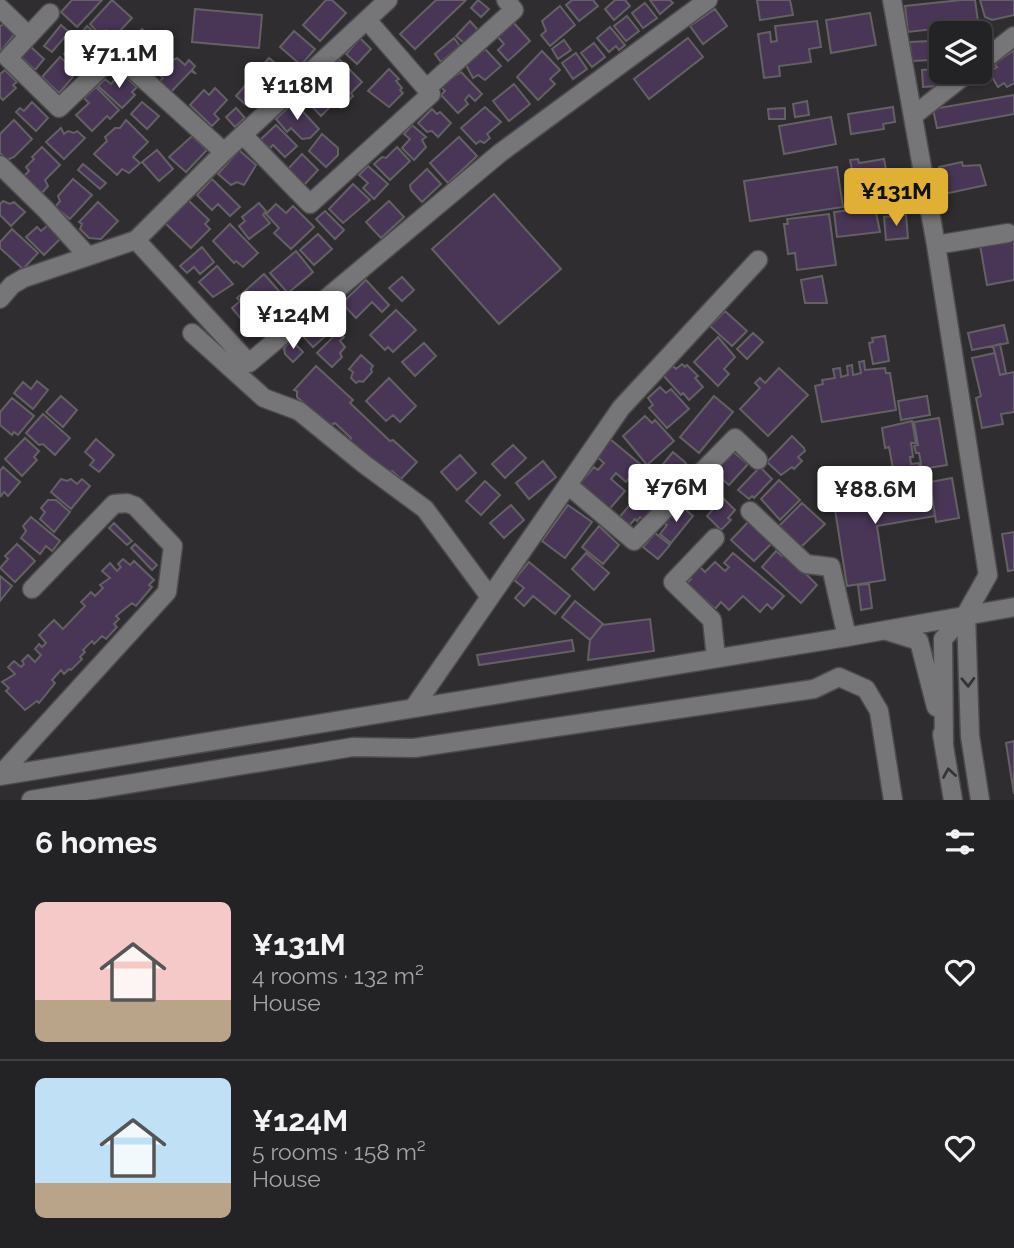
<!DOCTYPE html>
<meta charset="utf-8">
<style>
:root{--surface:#232224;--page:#2b2a2c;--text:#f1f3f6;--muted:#a3a4a6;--line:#403f41;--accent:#dfb034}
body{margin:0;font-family:Raleway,sans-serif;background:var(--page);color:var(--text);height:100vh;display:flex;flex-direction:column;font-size:26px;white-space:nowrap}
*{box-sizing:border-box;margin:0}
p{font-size:23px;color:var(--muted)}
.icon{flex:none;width:38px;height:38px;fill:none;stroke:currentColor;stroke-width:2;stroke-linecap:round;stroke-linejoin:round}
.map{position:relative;height:800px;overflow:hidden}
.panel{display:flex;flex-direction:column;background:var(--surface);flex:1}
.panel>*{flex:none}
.fabs{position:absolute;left:929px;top:21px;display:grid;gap:14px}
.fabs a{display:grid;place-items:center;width:63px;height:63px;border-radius:10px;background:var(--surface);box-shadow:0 2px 5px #0004,0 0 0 2px var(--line);font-size:35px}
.price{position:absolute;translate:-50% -60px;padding:0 16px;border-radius:7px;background:#fff;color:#222;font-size:23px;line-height:46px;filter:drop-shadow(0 2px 4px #0008)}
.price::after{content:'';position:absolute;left:50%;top:42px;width:21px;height:16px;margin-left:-10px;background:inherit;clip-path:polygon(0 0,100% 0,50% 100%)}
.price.active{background:var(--accent);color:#111}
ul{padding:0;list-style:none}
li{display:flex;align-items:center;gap:21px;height:175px;padding:0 35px}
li+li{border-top:2px solid var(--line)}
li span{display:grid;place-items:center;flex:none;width:196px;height:140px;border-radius:10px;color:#555}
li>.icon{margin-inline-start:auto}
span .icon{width:84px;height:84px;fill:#fffc;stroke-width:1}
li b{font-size:30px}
h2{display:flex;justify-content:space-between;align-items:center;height:84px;padding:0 35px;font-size:30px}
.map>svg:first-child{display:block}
</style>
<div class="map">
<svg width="1014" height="800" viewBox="0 0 1014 800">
<rect width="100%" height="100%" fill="#2f2d30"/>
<path fill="#493656" stroke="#636164" stroke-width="2" d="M72,0h30l-25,27 -16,-15z
M112,0l20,18 -15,16 -4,-2 -4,3 -3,-5 -7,4 -9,-10z
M326,0h6l14,13 -26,28 -17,-16z
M436,0h30l-51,49 -15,-15z
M478,0l11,9 -8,8 -10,-9z
M572,0h21l5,6 -19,15 -13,-16z
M615,0h10l5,6 -16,14 -9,-11z
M650,0h20l3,3 -13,11z
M757,0h33l3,15 -33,5z
M961,0h14l3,21 -9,1 -1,3 -60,7 -3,-26z
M980,0h34v15l-22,5 -7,-3z
M645,3l12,15 -14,10 -11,-15z
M560,6l15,19 -25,21 -9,-11 5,-4 -4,-10z
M195,9l67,6 -3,33 -67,-6z
M715,9l12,17 -24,18 -13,-18z
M870,13l6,32 -45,8 -5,-33z
M627,16l12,15 -13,10 -12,-15z
M470,21l8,9 -13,14 -9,-8z
M817,21l4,26 -12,2 2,13 -32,4 1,10 -16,2 -6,-44 12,-2 1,10 6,-1 -2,-15z
M513,22l17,19 -22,20 -10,-11 6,-6 -7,-8z
M6,23l10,9 -16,20v-26z
M61,25l8,7 -17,20 -8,-6z
M87,26l16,14 -18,21 -4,-1 -5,5 -12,-11z
M610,27l15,18 -6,5 -3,-4 -7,6 -12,-14z
M142,29l23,21 -17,19 -23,-22z
M294,31l21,18 -14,16 -21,-18z
M360,38l11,11 -14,15 -11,-10z
M454,38l6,8 -19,16 -6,-8z
M688,38l15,19 -54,42 -15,-20z
M564,40l7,10 -13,9 -6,-10z
M930,41l1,19 -20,1 -1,-19z
M942,42v25l-9,1 -3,-24z
M594,43l11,14 -13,10 -11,-14z
M31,47l13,12 -9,11 -14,-13z
M485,49l16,17 -16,14 -7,-5 -5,3 -7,-13z
M1014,50v33l-7,4 -3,-4 -6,4 -9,-15 8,-5 -3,-3z
M542,51l18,19 -10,9 5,5 -17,16 -21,-23z
M576,53l11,16 -14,10 -11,-16z
M60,57l12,11 -4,5 5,4 -14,16 -17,-16z
M177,58l8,7 4,-5 6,6 -3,4 4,4 -5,-3 -21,22 -12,-10 5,-5 -6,-5 8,-9z
M269,58l12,10 -4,5 5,4 -8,9 2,4 -12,12 -3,-2 -6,4 -5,-4 -4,5 -10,-9z
M339,59l23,23 -11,11 2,3 -12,12 -6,-6 -14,14 -19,-20z
M389,69l10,10 -3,2 6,7 -2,2 3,3 -14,14 -21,-16z
M936,69l1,17 -14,1 -1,-17z
M5,70l12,12 -4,3 3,3 -13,12 -3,-3v-23z
M461,72l21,22 -7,7 -6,-6 -4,5 3,4 -10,9 -17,-18 4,-4 -5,-5z
M121,73l16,14 -5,5 3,3 -13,13 -24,-22 7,-7 6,5z
M514,84l16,20 -21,17 -16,-20z
M96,87l23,23 -9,9 -3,-3 -15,15 -16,-16 13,-12 -5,-5z
M215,88l12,12 -13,14 5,5 -7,7 -22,-21 14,-15 5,5z
M1014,95v19l-77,14 -4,-19z
M807,101l2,14 -14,2 -2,-13z
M32,102l16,16 -12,13 -20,-19 4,-4 4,3z
M142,102l17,14 -12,13 -16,-15z
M294,102l25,27 -9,9 -8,1 -11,-11 -4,4 -11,-13z
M485,107l16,15 -14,12 3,4 -6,5 -4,-2 -4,3 -15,-16z
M893,107l2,15 -12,2 1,5 -33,5 -3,-20z
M236,108l9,10 -10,9 -9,-10z
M785,108v11h-16l-1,-10z
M432,109l5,5 3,-2 11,11 -13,14 -6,-6 -5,1 -9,-9z
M831,117l5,27 -52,10 -5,-28z
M14,120l18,19 -18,18 -7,3 -7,-7v-19z
M126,120l22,22 -15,15 7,6 -11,10 -7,-4 -5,6 -23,-21 13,-13 -2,-4 10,-9h5z
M276,125l21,21 -12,11 -12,-12 -4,4 -9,-9z
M412,125l14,12 -4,3 4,7 -12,13 -12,-12 8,-9 -6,-5z
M61,128l3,6 4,-3 6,2 3,-2 8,7 -21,21 -18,-17z
M322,134l16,14v7l-12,12 -17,-16z
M192,136l15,14 -21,22 -17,-15z
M459,137l18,19 -29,27 -18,-20z
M42,147l18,18 -15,15 3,6 -6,7 -18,-17 5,-5 -3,-4 8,-8 -2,-2z
M397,147l13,14 -20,19 -16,-16 8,-7 4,1z
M157,150l16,19 -14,12 -17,-19z
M239,150l17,15 -12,20 -7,-3 -6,3 -13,-11z
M302,154l16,16 -14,15 -16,-16z
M858,159l1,4 25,-4 4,21 -26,4 -2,-10 -7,1 -3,-15z
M962,162l1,4 17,-1 6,20 -42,9 -5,-27z
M83,164l23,19 -6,6 -22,-19z
M368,166l20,18 -14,15 -11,-11 5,-5 -9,-8z
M837,167l6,40 -93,14 -6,-40z
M427,169l14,15 -19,18 -11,-12 -1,-5z
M73,179l19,16 -22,24 -15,-12 5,-6 -2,-5z
M212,179l28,28 -10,9 -12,-12 -6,6 -15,-15z
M353,184l17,16 -27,23 -14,-14z
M494,194l67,75 -62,55 -67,-75z
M188,200l21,20 -4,4 5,5 -19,19 -26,-25z
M3,201l7,3 4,-2 11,10 -14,14 -11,-11v-11z
M389,201l15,16 -23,21 -15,-16z
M98,202l20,19 -17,18 -12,-1 -9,-9 2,-5 -3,-2z
M259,203l7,8 -3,4 7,8 -21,16 -10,-13 6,-5 -3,-4z
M276,204l10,9 7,-7 21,21 -23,22 -17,-16 5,-5 -13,-14z
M875,207l5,25 -43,5 -3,-25z
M325,211l19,19 -9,9 -19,-20z
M829,214l7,51 -39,5 -2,-17 -7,1 -4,-30h4l-1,-5z
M906,215l2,23 -22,2 -2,-23z
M230,224l28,29 -15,14 -7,-6 -2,2 -21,-22z
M48,225l13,13 -17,17 -18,-18 11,-10 4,4z
M12,229l26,24 -15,16 -23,-21v-6z
M318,234l14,15 -18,16 -14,-15z
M1014,240v40l-27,5 -7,-40z
M202,247l12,15 -14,12 -6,-7 -7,6 -7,-7z
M296,251l17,21 -25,21 -18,-20z
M217,266l16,18 -20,13 -14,-15z
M264,274l22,25 -24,21 -4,-3 -11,9 -15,-18 8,-7 -3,-3z
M822,276l5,27h-22l-4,-23z
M402,277l12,13 -12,11 -13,-13z
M366,280l23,25 -7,7 -10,-10 -16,16 -14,-15z
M396,310l20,20 -23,22 -5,-5 -3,3 -15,-15z
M725,311l22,20 -15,15 -22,-20z
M323,312l6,9 1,11 -17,15 -12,-13z
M1004,325l4,18 -36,7 -4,-17z
M338,332l6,5 -4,4 5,6 -5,6 2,4 -10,10 -15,-14z
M753,333l10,9 -16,17 -10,-10z
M885,336l4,25 -16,3 -4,-21 4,-1 -1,-4z
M718,337l17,20 -11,12 5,5 -11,12 -24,-24z
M291,340l12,12 -10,10 -8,-8 -1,-6z
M424,343l12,13 -21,20 -13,-14z
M1000,344l6,29 -6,2 -7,-29z
M995,353l5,22 14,-3v40l-13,2 2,10 -21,4 -6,-30 5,-2 -9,-38z
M361,355l12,11 -2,3 1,3 -9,10 -4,-1 -3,2 -5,-5 2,-6 -4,-3z
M864,361l1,9 20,-2 1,5h4l6,37 -74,12 -7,-36 8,-2 -1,-4 13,-2 -2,-9 7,-1 1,9 7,-2 -1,-9 5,-1 1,10 8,-2 -2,-11z
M682,364l3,3 2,-2 11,11 -3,2 8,9 -14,13 -6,-7 -2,2 -18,-20 10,-9 3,3z
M316,366l37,34 -3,3 40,38 3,-1 24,22 -16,17 -9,-8 -6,3 -37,-32 2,-4 -16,-15 -6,3 -32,-29v-6l-3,-1z
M779,368l29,27 -40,41 -28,-27 20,-21 -5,-5 5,-5 5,5z
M389,378l27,28 -16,16 -7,-7 -7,6 -20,-20z
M37,381l11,9 -15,19 -19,-16 9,-11 8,7z
M660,387l6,6 5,-4 18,20 -22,19 -18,-20 4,-3 -5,-7z
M61,396l16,14 -14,17 -17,-15z
M714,396l19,16 -34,41 -19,-16z
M927,396l3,19 -29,5 -3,-19z
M12,398l22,18 -16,19 -4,-3 -2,3 -12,-10v-13z
M43,414l27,24 -15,17 -12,-11 -4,1 -13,-12z
M645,416l7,7 3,-3 19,21 -27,24 -24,-29z
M939,418l8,47 -25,4 -3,-16h-3l-2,-7 4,-1 -4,-23z
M912,421l4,22h-5l2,14h-3l1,7 8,-1 1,7 -26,4 -5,-27 -4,1 -3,-20z
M792,436l12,12 1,3 -7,6 4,4 -8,8 -2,-2 -11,8 -14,-13z
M25,438l14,13 -5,6 3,3 -15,16 -17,-17z
M96,439l18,16 -15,17 -9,-7 4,-5 -9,-8z
M610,439l30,25 -14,18 -10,-9 -5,6 14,12 -18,21 -20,-18 3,-2 -10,-9 14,-16 4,3 6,-7 -8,-7z
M513,445l13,13 -21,20 -13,-14z
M731,450l17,14 -19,21 -8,-7 -11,12 -8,-7z
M673,452l13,11 -6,7 3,3 -18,21 -16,-13z
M460,455l16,18 -19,17 -16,-18z
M543,461l13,16 -27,22 -13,-16z
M3,467l17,15 -12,14 -4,-4 -3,4 -1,-2v-23z
M760,467l12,12 -18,19 -2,-2 -3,3 -11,-9z
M952,478l7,40 -23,4 -6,-40z
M61,479l6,2 4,-2 6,5 5,-5 8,7 -19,23 -20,-17z
M779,480l21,20 -20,20 -19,-21z
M485,481l15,14 -19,20 -15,-14z
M930,482l5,34 -58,10 8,54 -38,6 -14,-89z
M645,487l15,12 -17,20 -3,-2 -3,4 -2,-2 -8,9 -10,-8z
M723,498l12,12 -7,8 3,2 -10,10 -14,-14z
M48,500h8l14,12 -16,20 -14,-13 5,-7 -4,-4z
M802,503l23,21 -24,23 -22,-21z
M511,505l13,15 -20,18 -14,-15z
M568,505l24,17 -27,36 -23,-17z
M680,505l13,11 -22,27 -11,-9 7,-9 -3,-2z
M31,517l29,24 -8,10 -6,-5 -6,8 -19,-16 5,-7 -3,-5z
M750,520l23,22 -19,19 -23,-21z
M114,523l18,18 -5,4 -18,-17z
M599,526l20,19 -16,19 -21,-17z
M1014,532v38l-6,1 -6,-37z
M655,533l15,12 -12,14 -15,-12z
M17,544l18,17 -20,21 -15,-14 8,-9 -3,-3z
M135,544l22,21 -5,5 -21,-22z
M776,551l6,5 3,-3 32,32 -16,18 -39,-36z
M586,553l23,20 -15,17 -22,-21z
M733,553l51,43 -12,13 -5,-5 -7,8 -17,-16 -14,14 -8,-8 -6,7 -28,-26 4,-4 -2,-3 10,-10 6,6 10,-10 10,9 4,-4 -5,-4z
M123,559l7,6 4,-4 20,19 -5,5 3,2 -16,19 -4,-3 -16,13 3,3 -5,5 3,3 -11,12 -4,-3 -8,8 -2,-3 -9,9 2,2 -5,5 2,2 -11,11 -2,-1 -5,5 -3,-4 -9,10 3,3 -16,20 -2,-2 -12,9 -19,-19 3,-3 -7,-6 13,-8 -7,-7 6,-6 7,6 3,-3 -2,-3 6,-6 7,7 6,-7 -6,-6 4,-5 3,3 4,-4 -7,-8 15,-15 9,9 22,-23 -4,-4 10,-10 4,4 8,-8 -3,-3 10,-7 -8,-7 8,-8 7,8 4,-4 -3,-3z
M529,562l41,34 -15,18 -22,-18 -9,10 -9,-8 9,-10 -10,-8z
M0,576l12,10 -12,15z
M869,584l3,24 -11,2 -3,-25z
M575,601l28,23 -13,16 -28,-23z
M650,619l4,32 -66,9 2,-20 12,-15z
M572,640l2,11 -95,14 -2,-10z
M1014,741v53l-8,-51z"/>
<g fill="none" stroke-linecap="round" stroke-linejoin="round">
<defs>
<path id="minor" d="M892,0l44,245 52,330 -22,39 -23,25 1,107
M0,8l29,28
M50,13l-42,45 51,50 57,-54 108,98
M980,63l34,-27
M427,88l87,-78 -8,-10
M913,116l56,-44
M243,135l67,69 121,-110 -64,-74
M0,165l46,45 41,45
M136,240l113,123 251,-210 208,-153
M936,245l72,-12
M0,299l12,-14 12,-7 112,-38 88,-88 164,-152
M192,333l72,65 35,13 65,53 61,45 65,88
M568,485l66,56 101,-103 23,22
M750,511l56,53 25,3 16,70
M715,538l-42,44 39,38 4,38
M966,614l4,122 10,64
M887,631l32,10 17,66
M414,707l207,-299 137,-148
M942,734l11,66
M0,775l167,-183 6,-46 -38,-40 -8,-3 -13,1 -82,85
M0,776l847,-139 167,-30
M31,800l322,-53 61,1 400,-59 25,-12 27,12 13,22 14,89"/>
</defs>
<use href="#minor" stroke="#4d4b4e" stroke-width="21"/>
<use href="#minor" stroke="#767577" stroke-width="18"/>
</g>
<defs><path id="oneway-chevron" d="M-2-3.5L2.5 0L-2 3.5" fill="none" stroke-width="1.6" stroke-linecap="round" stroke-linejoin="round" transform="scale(1.75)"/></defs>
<g stroke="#353336">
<use href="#oneway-chevron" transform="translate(968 682) rotate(88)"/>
<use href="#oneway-chevron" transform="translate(949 773) rotate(-99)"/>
</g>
</svg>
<div class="fabs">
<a><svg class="icon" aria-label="layers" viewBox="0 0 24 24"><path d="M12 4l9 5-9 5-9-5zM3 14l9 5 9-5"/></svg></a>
</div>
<b class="price" style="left:119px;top:90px">¥71.1M</b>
<b class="price" style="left:297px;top:122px">¥118M</b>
<b class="price active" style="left:896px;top:228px">¥131M</b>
<b class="price" style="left:293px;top:351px">¥124M</b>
<b class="price" style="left:676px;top:524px">¥76M</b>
<b class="price" style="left:875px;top:526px">¥88.6M</b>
</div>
<section class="panel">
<h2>6 homes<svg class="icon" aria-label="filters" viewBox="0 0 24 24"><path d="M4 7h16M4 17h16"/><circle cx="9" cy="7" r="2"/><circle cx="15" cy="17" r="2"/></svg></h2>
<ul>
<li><span style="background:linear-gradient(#f6c9c9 70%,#b9a48a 0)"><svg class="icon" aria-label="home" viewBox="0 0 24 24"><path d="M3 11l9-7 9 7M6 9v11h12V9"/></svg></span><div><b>¥131M</b><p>4 rooms · 132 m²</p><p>House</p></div><svg class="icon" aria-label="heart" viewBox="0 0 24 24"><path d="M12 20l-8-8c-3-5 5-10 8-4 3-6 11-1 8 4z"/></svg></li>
<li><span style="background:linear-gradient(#bfe0f5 75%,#b9a48a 0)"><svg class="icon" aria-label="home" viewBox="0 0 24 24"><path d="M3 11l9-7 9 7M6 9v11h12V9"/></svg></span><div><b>¥124M</b><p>5 rooms · 158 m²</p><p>House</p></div><svg class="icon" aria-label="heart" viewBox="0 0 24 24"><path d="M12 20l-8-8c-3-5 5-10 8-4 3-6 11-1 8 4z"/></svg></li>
</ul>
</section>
